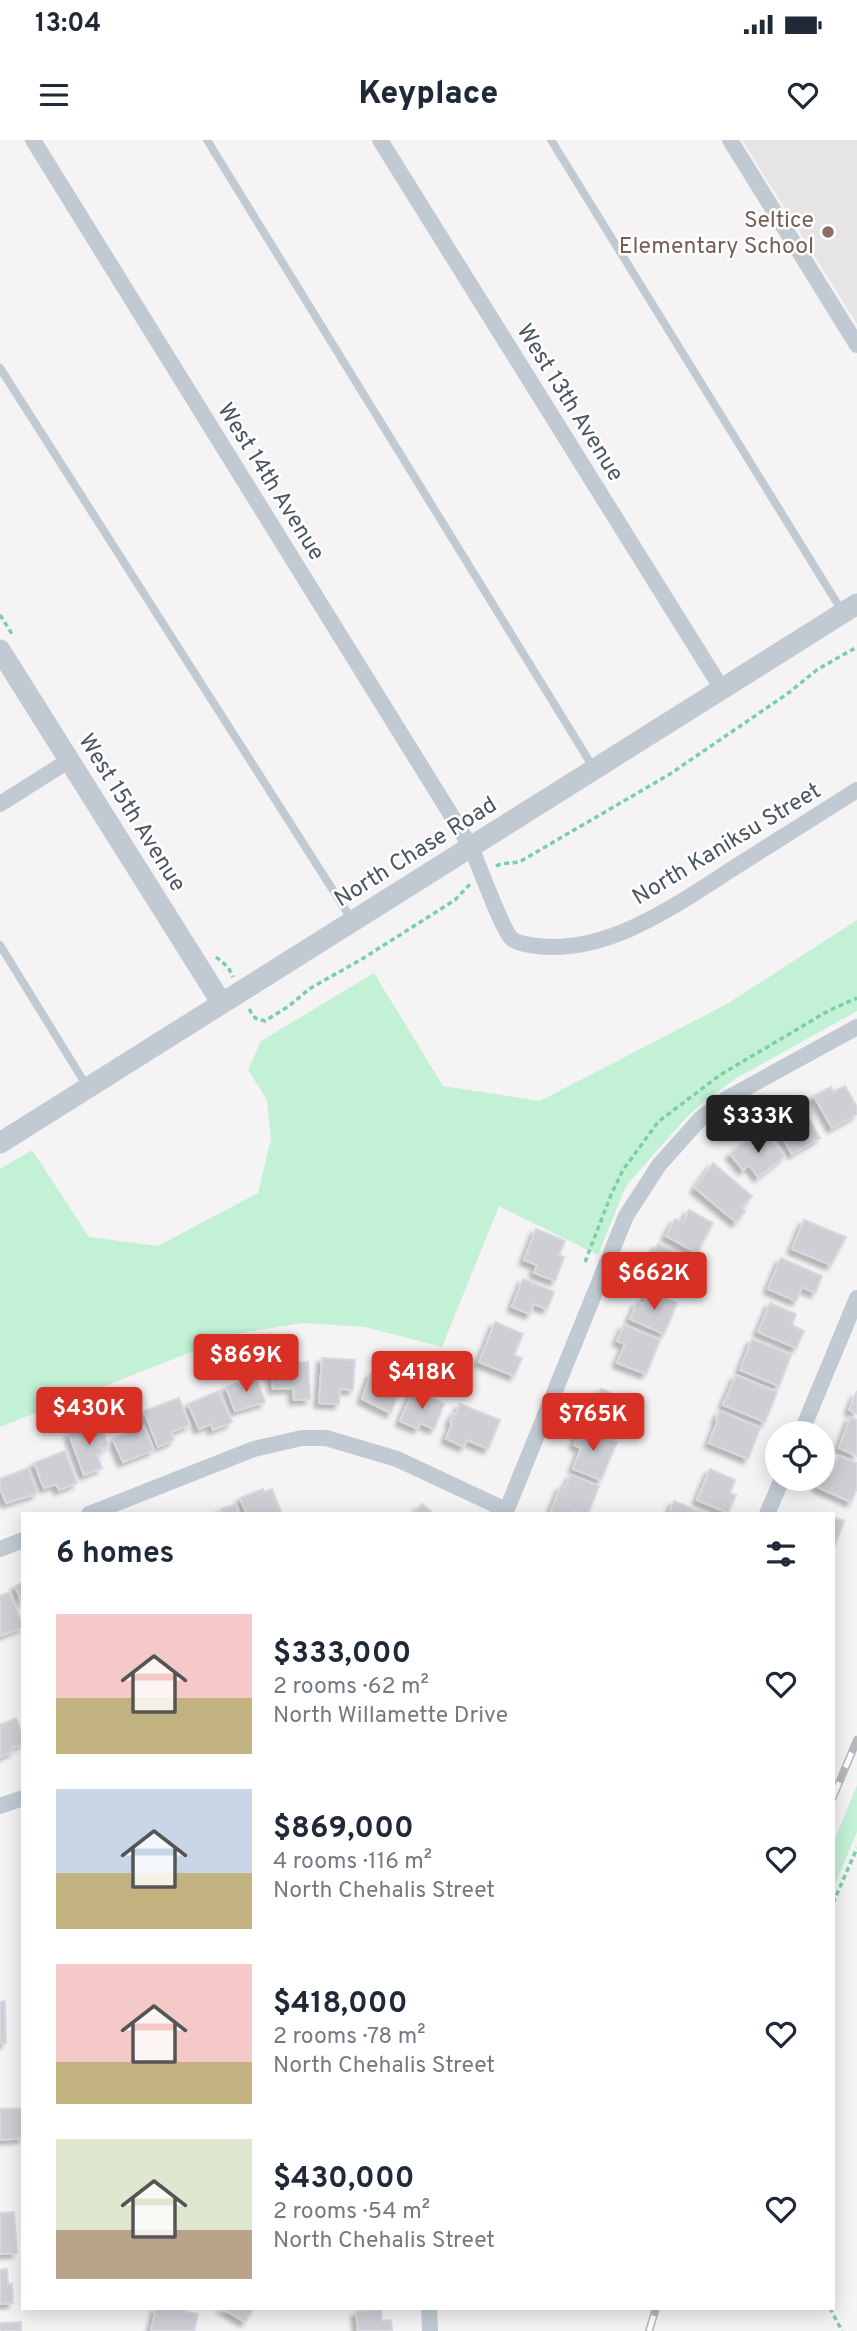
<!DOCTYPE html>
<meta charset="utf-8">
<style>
:root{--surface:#fff;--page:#f2f2f3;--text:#1f2937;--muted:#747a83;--accent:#d93025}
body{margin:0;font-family:Overpass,sans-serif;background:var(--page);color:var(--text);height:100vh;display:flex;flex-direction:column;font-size:26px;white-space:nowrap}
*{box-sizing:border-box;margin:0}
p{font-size:23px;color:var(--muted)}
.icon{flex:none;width:38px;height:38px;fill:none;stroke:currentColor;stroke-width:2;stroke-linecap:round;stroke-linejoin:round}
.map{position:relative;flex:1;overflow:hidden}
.side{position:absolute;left:21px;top:1372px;width:814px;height:798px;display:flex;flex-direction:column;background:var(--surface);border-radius:0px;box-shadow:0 4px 18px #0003}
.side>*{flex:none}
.controls{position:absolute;left:765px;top:1281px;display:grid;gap:14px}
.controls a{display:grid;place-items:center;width:70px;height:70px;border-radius:50%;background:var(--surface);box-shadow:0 4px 18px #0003;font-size:35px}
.price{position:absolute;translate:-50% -60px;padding:0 16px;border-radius:7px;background:var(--accent);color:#fff;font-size:23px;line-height:46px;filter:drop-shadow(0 2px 4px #0008)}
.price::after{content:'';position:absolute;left:50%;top:42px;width:21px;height:16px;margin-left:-10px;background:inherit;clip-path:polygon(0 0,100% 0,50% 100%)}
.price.current{background:#222;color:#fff}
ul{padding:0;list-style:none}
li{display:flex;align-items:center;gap:21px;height:175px;padding:0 35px}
li span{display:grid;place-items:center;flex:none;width:196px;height:140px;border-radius:0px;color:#555}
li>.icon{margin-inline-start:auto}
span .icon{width:84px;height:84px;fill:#fffc;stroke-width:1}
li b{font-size:30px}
h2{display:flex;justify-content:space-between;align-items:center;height:84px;padding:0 35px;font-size:30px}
.status{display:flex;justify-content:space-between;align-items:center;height:49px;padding:0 35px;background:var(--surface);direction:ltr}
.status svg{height:19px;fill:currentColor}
header{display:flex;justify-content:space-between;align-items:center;height:91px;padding:0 35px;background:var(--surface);font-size:32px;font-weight:800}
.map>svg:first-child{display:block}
</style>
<div class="status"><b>13:04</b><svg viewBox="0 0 49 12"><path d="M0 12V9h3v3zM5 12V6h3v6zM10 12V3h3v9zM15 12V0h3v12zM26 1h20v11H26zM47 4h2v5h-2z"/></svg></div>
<header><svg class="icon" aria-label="menu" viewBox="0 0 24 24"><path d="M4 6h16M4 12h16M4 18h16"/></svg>Keyplace<svg class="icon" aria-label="heart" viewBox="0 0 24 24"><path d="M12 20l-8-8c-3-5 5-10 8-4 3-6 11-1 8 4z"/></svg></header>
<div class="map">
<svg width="857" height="2191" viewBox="0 0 857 2191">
<defs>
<filter id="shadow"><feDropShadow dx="-4.5" dy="4.5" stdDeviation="2" flood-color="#0004"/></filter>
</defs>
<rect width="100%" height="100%" fill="#f5f3f3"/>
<path fill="#e6e4e5" d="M742,0h115v184z"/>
<path fill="#c3f1d5" d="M857,780v91l-122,68 -34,25 -17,16 -58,66 -28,69 -99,-49 -57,141 -77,-20 -62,-4 -63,10 -240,94v-258l32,-19 57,87 69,9 100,-53 13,-54 -4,-39 -19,-30 13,-29 113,-68 69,113 97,15 187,-97z
M857,1645v47l-24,57v-45z"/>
<path fill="#cdcfd5" stroke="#d7d9de" stroke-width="2" filter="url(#shadow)" d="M845,946l12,21v7l-25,14 -18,-32 17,-9 2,5z
M802,967l18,31 -28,16 -13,-22 12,-7 -5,-8z
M766,993l19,23 -27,21 -9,-12 -6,5 -13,-16 21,-16 3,4z
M713,1023l39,33 -10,12 3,3 -9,11 -41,-34z
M689,1070l24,13 -16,30 -31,-17 9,-17 8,4z
M804,1080l42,17 -15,28 -39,-16z
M536,1089l29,12 -6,14 5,2 -9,24 -21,-8 3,-8 -13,-5z
M658,1104l32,15 -13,28 -23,-11 5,-11 -10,-4z
M781,1118l41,18 -7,17 -13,-6 -6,14 -28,-12z
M523,1139l31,13 -7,17 -13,-5 -4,10 -18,-7z
M648,1151l29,12 -13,31 -34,-15 7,-17 6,2z
M770,1163l26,11 -4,11 12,6 -8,17 -38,-16z
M495,1182l28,12 -9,21 8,3 -8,18 -35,-14z
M624,1185l36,15 -14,34 -29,-11 8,-19 -8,-3z
M752,1199l39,16 -12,31 -39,-16z
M322,1218l33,2 -2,30 -13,-1 -1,15 -20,-1z
M308,1222l2,37 -16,1 -1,-12 -20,1 -2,-25z
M371,1233l30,11 -10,29 -29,-14z
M736,1235l41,17 -12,30 -42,-17z
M256,1237l9,25 -30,9 -9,-24z
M601,1249l28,12 -6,15 3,1 -7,17 -31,-13z
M219,1251l13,31 -19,8 -2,-6 -12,5 -11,-25z
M413,1251l11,4v-2l20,11 -10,25 -14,-6 -2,6 -18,-8z
M857,1251v23l-8,-4z
M179,1258l11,27 -19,7 3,8 -16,7 -14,-36z
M460,1264l40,16 -12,29 -21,-9 -3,7 -18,-8 6,-16 -2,-1 4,-9 2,1z
M720,1271l40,17 -12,31 -39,-16 9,-23h-2z
M850,1277l7,3v36l-18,-8z
M99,1282l10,24 -7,2 1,4 -6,3 5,13 -18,7 -15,-41z
M144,1286l10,24 -31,12 -10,-23z
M581,1287l36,15 -16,38 -28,-11 8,-21 -7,-3z
M65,1311l12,32 -18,7 -3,-6 -12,4 -10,-25z
M839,1316l18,7v25l-6,14 -34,-15 3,-8h2l1,-8 8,3z
M28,1328l9,23 -1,3 -30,9 -6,-15v-9z
M710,1329l25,11 -5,13 6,2 -8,18 -31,-13z
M571,1335l28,11 -11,28 -15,-3 -1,3h-16l-5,-3 10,-25 4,2z
M263,1349l1,3 8,-3 10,25h-35l-7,-16z
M674,1361l31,13h-36z
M236,1364l3,10h-16l-2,-5z
M422,1364l12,10h-20z
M833,1377l11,4 -11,29z
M23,1443v21l-8,-18z
M10,1452l13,35 -23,9v-40z
M16,1578l7,18v8l-11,4 2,3 -14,6v-32z
M5,1861l1,42h-6v-41z
M22,1968l1,30 -23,2v-31z
M14,2072l3,41 -17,1v-41z
M7,2129l1,15h4l1,19 -13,1v-34z
M156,2168h29l-1,3 14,3 -4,17h-43z
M222,2168h32l-9,14z
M381,2169l1,12 9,-1 1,11h-34l-2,-19z
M21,2182v9h-21v-8z"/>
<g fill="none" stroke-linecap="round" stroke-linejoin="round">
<path stroke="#7ad0a6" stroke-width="3.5" stroke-dasharray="5 3.5" stroke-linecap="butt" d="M0,475l12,19
M496,726c8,-4 17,-2 25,-5l149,-87 117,-80 31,-25 39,-22
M216,817l12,10 5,10
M249,869l6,9 10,3 24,-15 20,-17 53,-30 93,-59 15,-16
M585,1122l26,-67 12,-25 35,-48 62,-47 108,-64 29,-13
M833,1763l24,-55
M830,2168l12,23"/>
<path stroke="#c1cad2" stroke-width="8" d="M207,0l386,627
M551,0l291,471
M0,228l352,552
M0,805l88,143"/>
<path stroke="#c1cad2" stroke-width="16" d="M33,0l438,707c7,16 31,83 41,92 7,5 17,6 25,7 74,9 144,-45 203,-82 39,-25 78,-49 117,-74
M380,0l342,549
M730,0l127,205
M0,664l68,-43
M801,1293l56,-135
M89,1374l165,-65 48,-11h24l71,21 109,51
M505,1374l121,-298 33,-51 42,-47 25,-19 131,-72
M767,1374l15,-35
M0,1409l23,-9
M0,1666l23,-8
M429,2168l1,23"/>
<path stroke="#c1cad2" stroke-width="21" d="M0,510l221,352
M0,1003l857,-539"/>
<defs>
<path id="rail" d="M833,1657l24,-57
M649,2191l7,-23"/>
</defs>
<use href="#rail" stroke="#b5b8bd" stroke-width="8"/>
<use href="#rail" stroke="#fff" stroke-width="5" stroke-dasharray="16" stroke-linecap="butt"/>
</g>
<circle fill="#8d6e63" stroke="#fff" stroke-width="2.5" cx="828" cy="92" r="7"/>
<g text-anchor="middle" stroke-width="5" stroke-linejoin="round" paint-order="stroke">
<g font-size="23" fill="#785e54" stroke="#fff" text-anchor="end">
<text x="814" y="87">Seltice<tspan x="814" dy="26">Elementary School</tspan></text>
</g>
<g font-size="23" fill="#4a5661" stroke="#fff">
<text transform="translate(571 262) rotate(58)" y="8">West 13th Avenue</text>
<text transform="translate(272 341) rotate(58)" y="8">West 14th Avenue</text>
<text transform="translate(133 672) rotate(58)" y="8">West 15th Avenue</text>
<text transform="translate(726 703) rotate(-31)" y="8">North Kaniksu Street</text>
<text transform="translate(415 711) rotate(-32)" y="8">North Chase Road</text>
</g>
</g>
</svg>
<div class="controls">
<a><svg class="icon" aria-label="locate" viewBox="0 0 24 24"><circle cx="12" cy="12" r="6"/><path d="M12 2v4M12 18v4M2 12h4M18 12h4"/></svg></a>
</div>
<b class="price current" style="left:758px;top:1015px">$333K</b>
<b class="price" style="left:654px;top:1172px">$662K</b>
<b class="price" style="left:246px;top:1254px">$869K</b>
<b class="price" style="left:422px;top:1271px">$418K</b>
<b class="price" style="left:89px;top:1307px">$430K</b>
<b class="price" style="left:593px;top:1313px">$765K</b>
<section class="side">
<h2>6 homes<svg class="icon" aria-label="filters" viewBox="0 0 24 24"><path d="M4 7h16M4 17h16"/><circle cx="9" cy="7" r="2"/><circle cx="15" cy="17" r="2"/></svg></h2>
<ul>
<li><span style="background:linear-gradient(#f6c9c9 60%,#c2b280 0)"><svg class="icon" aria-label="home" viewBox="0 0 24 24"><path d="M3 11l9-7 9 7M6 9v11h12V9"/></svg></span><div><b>$333,000</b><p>2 rooms · 62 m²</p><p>North Willamette Drive</p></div><svg class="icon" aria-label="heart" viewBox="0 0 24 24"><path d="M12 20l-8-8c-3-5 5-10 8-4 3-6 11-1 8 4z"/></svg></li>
<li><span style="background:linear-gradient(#c9d6e8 60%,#c2b280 0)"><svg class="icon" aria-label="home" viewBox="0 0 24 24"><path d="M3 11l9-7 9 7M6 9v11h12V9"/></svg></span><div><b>$869,000</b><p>4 rooms · 116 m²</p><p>North Chehalis Street</p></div><svg class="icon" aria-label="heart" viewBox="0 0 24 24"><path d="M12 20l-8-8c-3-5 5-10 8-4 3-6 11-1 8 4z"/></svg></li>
<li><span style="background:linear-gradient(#f6c9c9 70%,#c2b280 0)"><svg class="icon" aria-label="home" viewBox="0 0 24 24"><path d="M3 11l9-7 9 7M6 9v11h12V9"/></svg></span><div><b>$418,000</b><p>2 rooms · 78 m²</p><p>North Chehalis Street</p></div><svg class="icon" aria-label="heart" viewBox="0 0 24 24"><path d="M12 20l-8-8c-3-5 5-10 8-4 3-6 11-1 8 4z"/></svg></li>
<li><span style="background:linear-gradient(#dfe7d0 65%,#b9a48a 0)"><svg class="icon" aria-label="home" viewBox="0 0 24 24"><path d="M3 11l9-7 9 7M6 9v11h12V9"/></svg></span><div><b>$430,000</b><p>2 rooms · 54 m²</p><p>North Chehalis Street</p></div><svg class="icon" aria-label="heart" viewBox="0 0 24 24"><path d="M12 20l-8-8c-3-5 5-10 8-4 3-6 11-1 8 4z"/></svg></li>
</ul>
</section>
</div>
